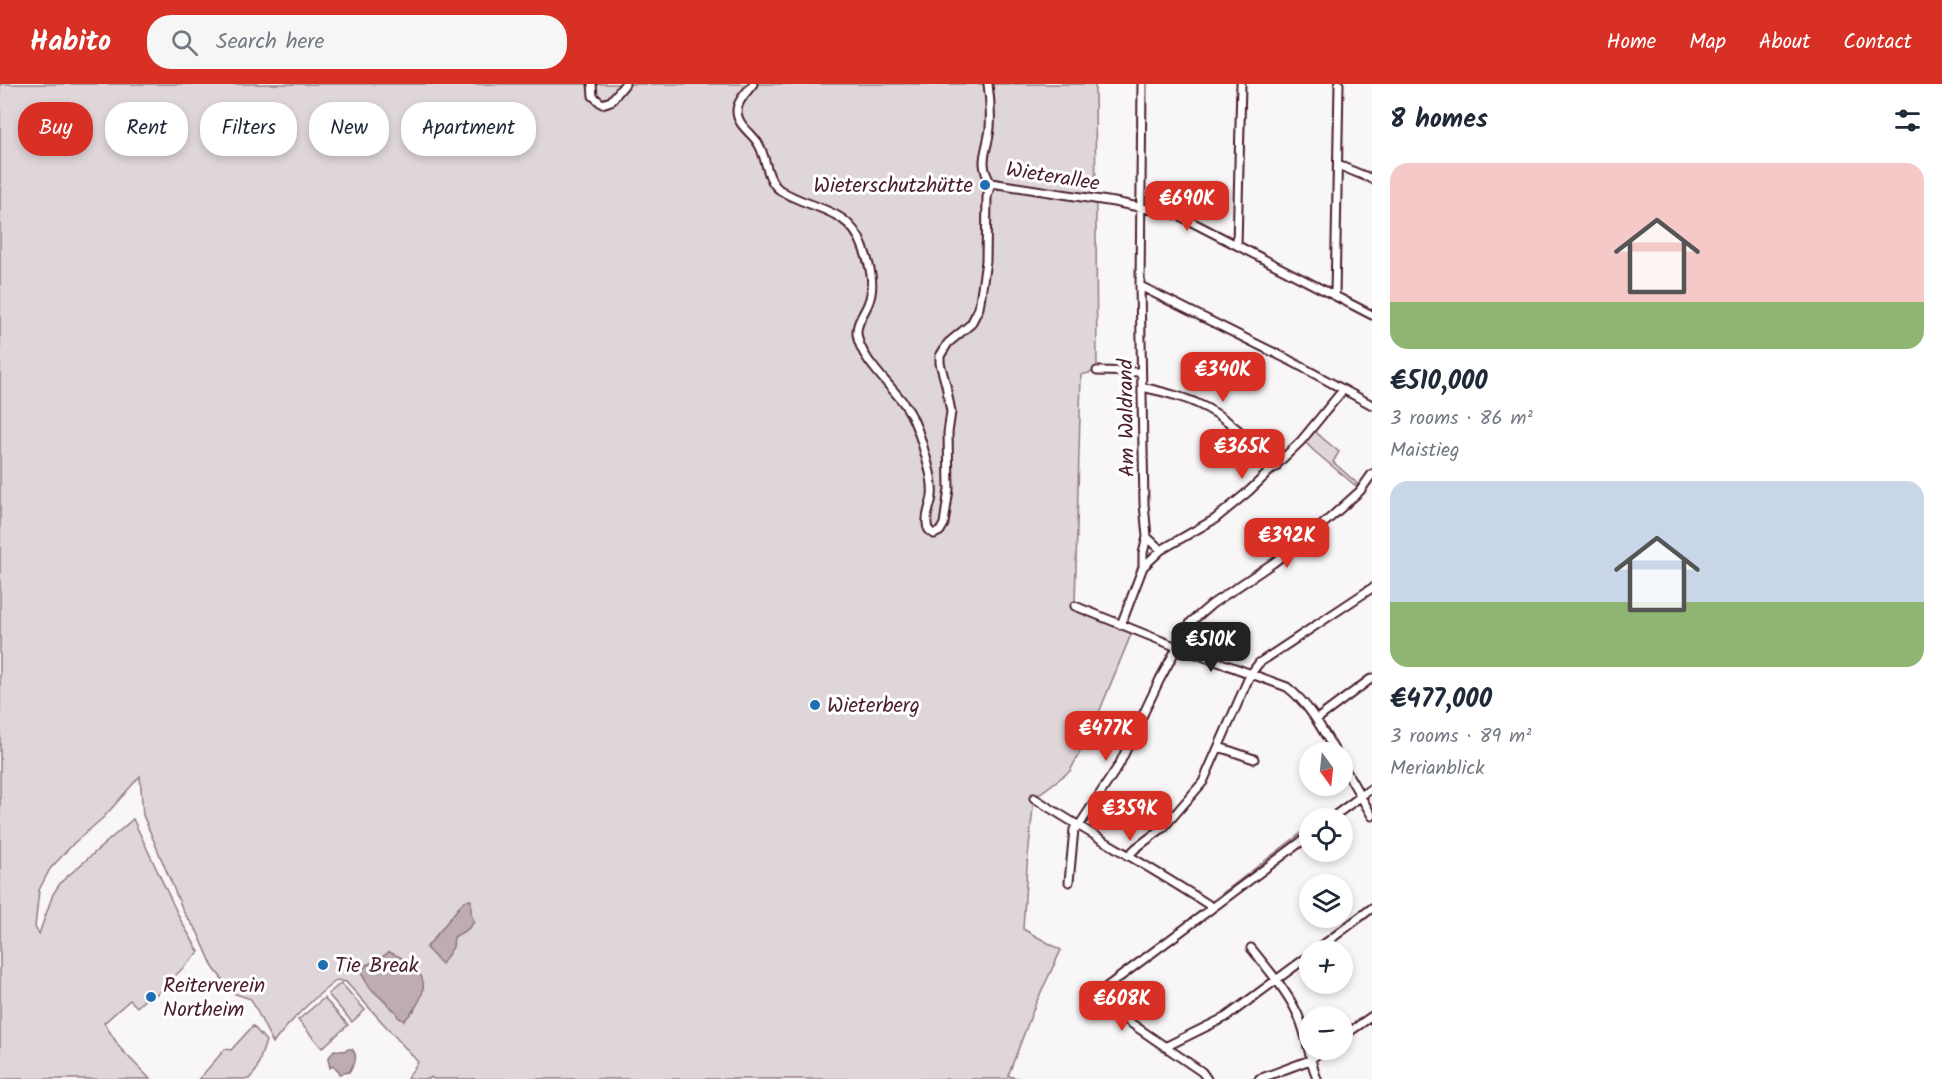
<!DOCTYPE html>
<meta charset="utf-8">
<style>
:root{--surface:#fff;--page:#f6f6f7;--text:#1f2937;--muted:#747a83;--accent:#d93025}
body{margin:0;font-family:Kalam,sans-serif;background:var(--page);color:var(--text);height:100vh;display:flex;flex-direction:column;font-size:22px;white-space:nowrap}
*{box-sizing:border-box;margin:0}
p{font-size:20px;color:var(--muted)}
.icon{flex:none;width:33px;height:33px;fill:none;stroke:currentColor;stroke-width:2;stroke-linecap:round;stroke-linejoin:round}
.map{position:relative;flex:1;overflow:hidden}
.sheet{display:flex;flex-direction:column;background:var(--surface);width:570px}
.sheet>*{flex:none}
.guide{position:absolute;left:18px;top:18px;width:570px;height:54px;display:flex;gap:12px}
.needle{width:39px;rotate:165deg}
.controls{position:absolute;left:1299px;top:658px;display:grid;gap:12px}
.controls a{display:grid;place-items:center;width:54px;height:54px;border-radius:50%;background:var(--surface);box-shadow:0 3px 9px #0003;font-size:30px}
.price{position:absolute;translate:-50% -51px;padding:0 14px;border-radius:12px;background:var(--accent);color:#fff;font-size:20px;line-height:39px;filter:drop-shadow(0 2px 3px #0008)}
.price::after{content:'';position:absolute;left:50%;top:36px;width:18px;height:14px;margin-left:-9px;background:inherit;clip-path:polygon(0 0,100% 0,50% 100%)}
.price.current{background:#222;color:#fff}
ul{padding:0;list-style:none}
li{display:grid;align-content:center;gap:12px;height:318px;padding:0 18px}
li span{display:grid;place-items:center;height:186px;border-radius:18px;color:#555}
li>.icon{margin-inline-start:auto}
span .icon{width:108px;height:108px;fill:#fffc;stroke-width:1}
li b{font-size:26px}
h2{display:flex;justify-content:space-between;align-items:center;height:72px;padding:0 18px;font-size:26px}
.pill{padding:0 21px;border-radius:24px;background:var(--surface);box-shadow:0 3px 9px #0003;font-size:21px;line-height:54px}
.pill.current{background:var(--accent);color:#fff}
header{display:flex;align-items:center;gap:36px;box-sizing:border-box;height:84px;padding:0 30px;background:var(--accent);color:#fff}
header strong{font-size:28px}
nav{display:flex;gap:33px;margin-inline-start:auto;font-size:21px}
.search{width:420px;height:54px;background:var(--page);display:flex;align-items:center;gap:15px;box-sizing:border-box;padding:0 21px;border-radius:24px;color:var(--muted);font-size:22px}
main{display:flex;flex:1;min-height:0}
.map>svg:first-child{display:block}
</style>
<header>
<strong>Habito</strong>
<div class="search"><svg class="icon" aria-label="search" viewBox="0 0 24 24"><circle cx="10" cy="10" r="6"/><path d="M15 15l6 6"/></svg>Search here</div>
<nav><a>Home</a><a>Map</a><a>About</a><a>Contact</a></nav>
</header>
<main>
<div class="map">
<svg width="1372" height="995" viewBox="0 0 1372 995">
<rect width="100%" height="100%" fill="#f8f6f7"/>
<filter id="ink" filterUnits="userSpaceOnUse"><feTurbulence type="fractalNoise" baseFrequency=".0167" numOctaves="2"/><feDisplacementMap in="SourceGraphic" scale="12" xChannelSelector="R" yChannelSelector="G"/><feConvolveMatrix kernelMatrix="1 2 1 2 8 2 1 2 1" color-interpolation-filters="sRGB"/></filter>
<g filter="url(#ink)">
<path fill="#ded6d9" stroke="#947a82" stroke-width="1.5" fill-rule="evenodd" d="M0,0h1095l2,287 -16,4 -6,230 57,27 -39,95 -23,44 -36,27 -7,68 -4,63 38,21 -26,55 -27,71 15,3h-590l-2,-2 -2,2h-22l11,-17 -72,-80 -9,-2c-24,18 -45,39 -64,63l-22,-44 -18,-6 -20,-26 -16,-36 -13,-18 -41,-98 -3,-39 -36,41 -30,26 -24,26 -11,21 -4,37 4,7 14,-40 8,-12 72,-63 48,102 18,31 -42,42 -5,-1 -15,14 -7,-7 -26,23 16,25 30,31h-150zM389,868l28,50 -3,9 -18,1c-19,-15 -22,-26 -30,-47l11,-4z
M1314,347l25,21 -6,10 25,22 -2,2 -42,-35 -9,-9z
M1309,743v3l-94,71 -4,1z
M341,899l24,27 -13,12 -24,-28z
M324,914l24,27 -26,23 -24,-28z
M253,942l13,15 -10,30 -7,8h-50l26,-30 6,1z"/>
<path fill="#bdadb0" stroke="#8f747b" stroke-width="1.5" d="M471,816v14l3,8 -6,7 -14,8 -1,10 -11,17 -16,-16 38,-47z
M389,868c40,16 45,38 15,69l-6,-4 -2,-5 -26,-24 -9,-15 5,-8 11,-4z
M349,965h3c7,8 2,15 -3,23l-10,2v-3l-7,-5 -2,2 -2,-9 6,-9 9,1z"/>
<g fill="none" stroke-linecap="round" stroke-linejoin="round">
<defs>
<path id="minor" d="M592,0l1,12 9,8 9,-3 14,-17
M753,0c-6,8 -16,17 -16,27 0,15 16,22 22,34 8,14 7,35 21,45 30,20 68,16 83,57 7,18 13,39 5,57 -4,10 -12,19 -11,30 3,25 34,51 48,71 8,11 13,25 17,38 4,16 12,36 10,53 -1,9 -6,18 -5,27 0,6 2,8 7,11l6,-3 4,-7 5,-35 -1,-56 3,-21 -5,-27 -6,-22v-7l8,-13 23,-19 8,-16 7,-47 1,-64 4,-14
M988,0c2,14 3,29 2,44 -2,22 -13,34 1,55
M1338,81l34,14
M991,99l123,19 64,13 194,100
M1237,161l4,-161
M1140,202l149,74 83,45
M1335,211l4,-211
M1097,287l44,1
M1142,303c18,4 37,8 54,16 33,14 56,39 80,64
M1147,453l14,13
M1143,483l18,-17 54,-31 34,-28 52,-50 42,-51
M1075,522l102,41 110,40c23,18 35,42 49,66
M1121,541l22,-58v-14l4,-16 -3,-33 -4,-218 2,-202
M1317,635l55,-41
M1219,663l35,12
M1342,680l30,52
M1034,714c59,38 120,71 178,109
M1330,735l42,-31
M1128,772l8,-8 28,-21 39,-45 47,-107 9,-12 113,-75
M1069,798l5,-53 4,-2 41,-62 41,-86 31,-57 21,-18 61,-41 39,-29 48,-43 12,-17
M1251,864c17,21 36,43 47,67 9,20 11,43 19,64
M1315,867l57,-43
M1342,953l30,-21
M1165,963l61,-30 84,-62
M1207,995l-5,-7 -109,-75 217,-162
M1259,995l51,-19 13,-10"/>
</defs>
<use href="#minor" stroke="#4a1f2b" stroke-width="11"/>
<use href="#minor" stroke="#fff" stroke-width="7"/>
</g>
</g>
<g fill="#1f6fb2" stroke="#fff" stroke-width="2">
<circle cx="985" cy="101" r="6"/>
<circle cx="815" cy="621" r="6"/>
<circle cx="323" cy="881" r="6"/>
<circle cx="151" cy="913" r="6"/>
</g>
<g text-anchor="middle" stroke-width="6" stroke-linejoin="round" paint-order="stroke">
<g font-size="21" fill="#4a1f2b" stroke="#fff">
<text transform="translate(1053 92) rotate(9)" y="7">Wieterallee</text>
<text transform="translate(1126 334) rotate(-91)" y="7">Am Waldrand</text>
</g>
<g font-size="21" fill="#4a1f2b" stroke="#fff" text-anchor="start">
<text x="973" y="108" text-anchor="end">Wieterschutzhütte</text>
<text x="827" y="628">Wieterberg</text>
<text x="335" y="888">Tie Break</text>
<text x="163" y="908">Reiterverein<tspan x="163" dy="24">Northeim</tspan></text>
</g>
</g>
</svg>
<div class="controls">
<a><svg class="needle" viewBox="-14 -14 28 28"><path d="M0-13l5 13h-10z" fill="#e53935"/><path d="M0 13l5-13h-10z" fill="#747a83"/></svg></a>
<a><svg class="icon" aria-label="locate" viewBox="0 0 24 24"><circle cx="12" cy="12" r="6"/><path d="M12 2v4M12 18v4M2 12h4M18 12h4"/></svg></a>
<a><svg class="icon" aria-label="layers" viewBox="0 0 24 24"><path d="M12 4l9 5-9 5-9-5zM3 14l9 5 9-5"/></svg></a>
<a>+</a>
<a>−</a>
</div>
<b class="price" style="left:1187px;top:148px">€690K</b>
<b class="price" style="left:1223px;top:319px">€340K</b>
<b class="price" style="left:1242px;top:396px">€365K</b>
<b class="price" style="left:1287px;top:485px">€392K</b>
<b class="price current" style="left:1211px;top:589px">€510K</b>
<b class="price" style="left:1106px;top:678px">€477K</b>
<b class="price" style="left:1130px;top:758px">€359K</b>
<b class="price" style="left:1122px;top:948px">€608K</b>
<div class="guide">
<a class="pill current">Buy</a>
<a class="pill">Rent</a>
<a class="pill">Filters</a>
<a class="pill">New</a>
<a class="pill">Apartment</a>
</div>
</div>
<section class="sheet">
<h2>8 homes<svg class="icon" aria-label="filters" viewBox="0 0 24 24"><path d="M4 7h16M4 17h16"/><circle cx="9" cy="7" r="2"/><circle cx="15" cy="17" r="2"/></svg></h2>
<ul>
<li><span style="background:linear-gradient(#f6c9c9 75%,#8fb573 0)"><svg class="icon" aria-label="home" viewBox="0 0 24 24"><path d="M3 11l9-7 9 7M6 9v11h12V9"/></svg></span><div><b>€510,000</b><p>3 rooms · 86 m²</p><p>Maistieg</p></div></li>
<li><span style="background:linear-gradient(#c9d6e8 65%,#8fb573 0)"><svg class="icon" aria-label="home" viewBox="0 0 24 24"><path d="M3 11l9-7 9 7M6 9v11h12V9"/></svg></span><div><b>€477,000</b><p>3 rooms · 89 m²</p><p>Merianblick</p></div></li>
</ul>
</section>
</main>
